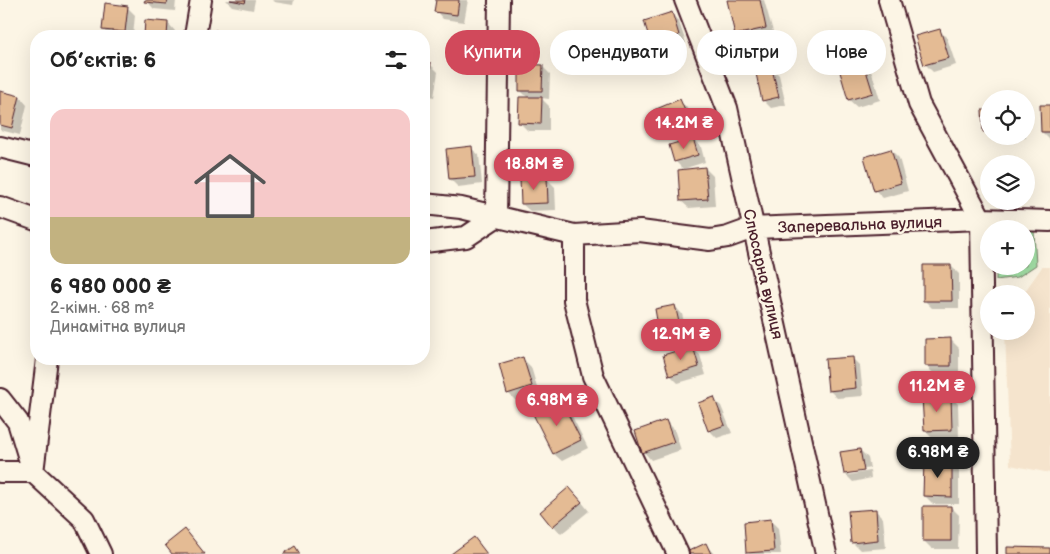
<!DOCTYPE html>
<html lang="uk">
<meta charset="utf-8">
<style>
:root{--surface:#fff;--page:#f2f2f2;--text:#222;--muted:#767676;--accent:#d1495b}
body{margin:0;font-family:"Balsamiq Sans",sans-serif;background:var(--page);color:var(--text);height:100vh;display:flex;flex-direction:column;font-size:19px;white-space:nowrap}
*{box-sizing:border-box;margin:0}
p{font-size:16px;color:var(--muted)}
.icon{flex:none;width:28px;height:28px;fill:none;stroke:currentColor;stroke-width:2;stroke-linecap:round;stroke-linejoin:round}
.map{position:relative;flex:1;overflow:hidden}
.drawer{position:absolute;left:30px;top:30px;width:400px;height:335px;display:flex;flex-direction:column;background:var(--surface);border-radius:20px;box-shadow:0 5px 20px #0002}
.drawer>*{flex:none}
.guide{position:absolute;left:445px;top:30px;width:475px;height:45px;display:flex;gap:10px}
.tools{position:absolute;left:980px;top:90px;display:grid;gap:10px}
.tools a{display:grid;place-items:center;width:55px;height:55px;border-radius:50%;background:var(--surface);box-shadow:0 5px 20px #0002;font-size:25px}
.price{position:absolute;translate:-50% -42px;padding:0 11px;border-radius:18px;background:var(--accent);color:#fff;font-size:16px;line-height:32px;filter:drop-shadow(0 1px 2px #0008)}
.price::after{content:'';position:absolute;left:50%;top:30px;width:15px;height:11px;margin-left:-8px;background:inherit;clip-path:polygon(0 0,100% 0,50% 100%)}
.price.on{background:#222;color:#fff}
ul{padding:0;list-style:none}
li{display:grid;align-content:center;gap:10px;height:265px;padding:0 20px}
li span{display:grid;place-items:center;height:155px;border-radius:15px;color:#555}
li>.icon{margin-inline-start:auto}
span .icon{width:90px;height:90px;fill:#fffc;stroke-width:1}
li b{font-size:21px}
h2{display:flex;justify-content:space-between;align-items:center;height:60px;padding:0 20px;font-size:21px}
.tag{padding:0 18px;border-radius:22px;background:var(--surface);box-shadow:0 5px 20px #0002;font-size:18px;line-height:45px}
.tag.on{background:var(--accent);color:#fff}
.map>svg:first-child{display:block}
</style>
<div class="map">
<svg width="1050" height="554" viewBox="0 0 1050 554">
<rect width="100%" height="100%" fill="#fcf5e5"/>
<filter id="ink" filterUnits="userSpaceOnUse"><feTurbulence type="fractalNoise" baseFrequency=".02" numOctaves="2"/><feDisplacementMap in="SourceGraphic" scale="10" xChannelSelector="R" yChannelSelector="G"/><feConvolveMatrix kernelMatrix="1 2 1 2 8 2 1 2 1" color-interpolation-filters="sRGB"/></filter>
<g filter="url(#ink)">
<path fill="#f5e4cd" d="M1042,267h8v206l-40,-8 -5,-134h21v-37h-3z"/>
<path fill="#a4e1a7" stroke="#778069" d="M1026,229l8,2 2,34 -18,12 -22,3v-14h30z"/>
<path fill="#0003" d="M146,0h30l-1,11 -21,-2z
M226,0h29l-2,10 -21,-4z
M272,0h22l-1,5 -19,-3z
M437,0h31l-4,22 -21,-3 -7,-8z
M731,0h33l10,35 -30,7 -7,-8z
M127,7l8,8 -2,21h-23l-7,-6z
M672,14l7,8 7,21 -26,8 -8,-8z
M146,21l22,2 7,8v5h-30z
M939,30l8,8 9,27 -23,7 -8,-8z
M424,63l6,1 8,8 -4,25 -10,-2z
M542,66l8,8 -1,25 -8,-1 8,8v25h-21l-8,-8 8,-25 -8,-8z
M864,66l8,7 8,27 -23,7 -8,-7z
M771,67l8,8 7,30 -15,3 -8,-8z
M0,92l20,5 7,8 -7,30 -20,-5z
M679,100l8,8 8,18 -24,10 -8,-8z
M1050,106v34l-8,-8z
M989,136h37v2l-34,2z
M693,139l8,8 4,15 -22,7 -8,-8z
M471,148l8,7 3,29 -24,3 -8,-8z
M891,150l8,8 9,33 -25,7 -8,-8z
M705,168l8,8 2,30 -26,2 -8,-7z
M547,179l8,8 1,23 -26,1 -8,-7z
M951,266l8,8v34h-27l-7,-7z
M675,306l7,8 4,16 -19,3 -8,-8z
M951,340l8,8v25l-25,1 -8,-8z
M692,348l8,7 6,20 -28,8 -8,-8z
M852,358l8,8 3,30 -26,2 -8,-8z
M523,359l8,8 8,27 -23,7 -8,-8z
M950,396l8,8 1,34 -26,1 -8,-8z
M713,399l8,7 11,27 -15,5 -7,-7 -11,-27z
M561,402l8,8 19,38 -26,13 -8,-7 -19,-39z
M666,421l8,8 7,21 -30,10 -7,-8z
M860,450l8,8 2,10 -21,4v3l21,-4 1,7 -18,4 -8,-8z
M951,462l8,8v34h-26l-8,-8z
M577,496l12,15 -28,23 -19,-22z
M951,507l8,8 -1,34h-26l-8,-8z
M875,510l8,8 3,30 -26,2 -8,-8z
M771,521l7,7 3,26h-32l-1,-1z
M706,545l8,9h-29z"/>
<path fill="#e4bb94" stroke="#4a1f2b" d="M145,0h23l-1,4 -23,-2z
M230,0h16l-1,3z
M436,0h23l-2,15 -23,-3z
M727,0h33l6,28 -31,7z
M105,3l23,3 -3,26 -23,-2z
M672,12l7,23 -28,9 -7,-23z
M145,20l23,2 -1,14h-23z
M940,29l9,29 -25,7 -9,-29z
M215,30l23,5 -1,1h-23z
M424,62l7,1 -4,27 -3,-1z
M519,64l24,1 -1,26h-23z
M864,64l9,29 -25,7 -8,-28z
M771,65l8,32 -17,4 -7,-32z
M0,91l20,5 -8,32 -12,-3z
M519,97h23l-1,27 -23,-1z
M680,99l8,19 -26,11 -8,-19z
M1040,105h10v27h-9z
M982,110h7v22h-6z
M693,138l5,17 -24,7 -5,-17z
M472,146l3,31 -26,2 -3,-30z
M891,149l10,34 -27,8 -10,-34z
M705,167l3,32 -28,2 -2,-31z
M547,177l1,26 -27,1 -1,-25z
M923,265h28l1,36h-29z
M675,305l4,17 -21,4 -3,-17z
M951,338v28h-26v-27z
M693,346l6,21 -30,9 -6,-21z
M523,357l9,29 -25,8 -8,-30z
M853,357l3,31 -28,3 -3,-32z
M951,395l1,35 -28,1 -2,-35z
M714,397l11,28 -17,6 -10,-28z
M561,400l20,40 -28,14 -20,-40z
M666,420l8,22 -32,11 -7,-22z
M860,449l4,22 -20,3 -4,-22z
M924,461h28v36l-29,-1z
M569,487l13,15 -30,25 -12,-15z
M923,506h28v35h-28z
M876,509l2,31 -27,3 -3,-32z
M771,519l3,32 -28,2 -2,-31z
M185,529l20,25h-33l-7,-9z
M474,537l13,17h-36z
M706,543l5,11h-27v-1z
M295,546l5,8h-17z
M1007,547l43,1v6h-43z"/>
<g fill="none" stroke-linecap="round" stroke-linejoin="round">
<defs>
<path id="minor" d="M685,0l42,108 99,446
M889,0l30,104 62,115 5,335
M195,36l6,-36
M0,147l36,9
M424,204l37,4 113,27 66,-4 70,9 18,-3 25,-9 228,-9 69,2
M0,207l36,13
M574,235v65l19,76 85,178
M424,242l42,-5 30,-20 3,-217
M0,399l18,23 13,43
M0,472h33l51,47 17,35
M33,472l14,-113"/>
</defs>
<use href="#minor" stroke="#4a1f2b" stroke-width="24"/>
<use href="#minor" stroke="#fcf5e5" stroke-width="20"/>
</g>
</g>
<g text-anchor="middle" stroke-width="5" stroke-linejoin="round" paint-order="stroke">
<g font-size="16" fill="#4a1f2b" stroke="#fcf5e5">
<text transform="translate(860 224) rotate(-2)" y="6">Заперевальна вулиця</text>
<text transform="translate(764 274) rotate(77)" y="6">Слюсарна вулиця</text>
</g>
</g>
</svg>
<div class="tools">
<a><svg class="icon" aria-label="locate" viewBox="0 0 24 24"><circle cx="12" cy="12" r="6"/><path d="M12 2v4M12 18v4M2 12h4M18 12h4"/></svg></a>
<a><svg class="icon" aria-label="layers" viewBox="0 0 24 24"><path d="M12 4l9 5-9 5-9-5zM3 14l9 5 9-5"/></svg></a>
<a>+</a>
<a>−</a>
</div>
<b class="price" style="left:684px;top:150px">14.2M ₴</b>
<b class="price" style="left:534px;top:191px">18.8M ₴</b>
<b class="price" style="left:681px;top:361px">12.9M ₴</b>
<b class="price" style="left:937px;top:413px">11.2M ₴</b>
<b class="price" style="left:557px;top:427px">6.98M ₴</b>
<b class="price on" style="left:938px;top:479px">6.98M ₴</b>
<div class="guide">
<a class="tag on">Купити</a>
<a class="tag">Орендувати</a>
<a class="tag">Фільтри</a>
<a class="tag">Нове</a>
</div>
<section class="drawer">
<h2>Об’єктів: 6<svg class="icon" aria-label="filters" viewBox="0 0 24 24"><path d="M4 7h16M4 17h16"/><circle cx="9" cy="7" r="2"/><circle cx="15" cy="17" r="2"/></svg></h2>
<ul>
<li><span style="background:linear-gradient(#f6c9c9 70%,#c2b280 0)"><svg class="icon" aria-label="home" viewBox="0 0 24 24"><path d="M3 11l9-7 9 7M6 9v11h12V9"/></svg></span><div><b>6 980 000 ₴</b><p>2-кімн. · 68 m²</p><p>Динамітна вулиця</p></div></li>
</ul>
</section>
</div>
